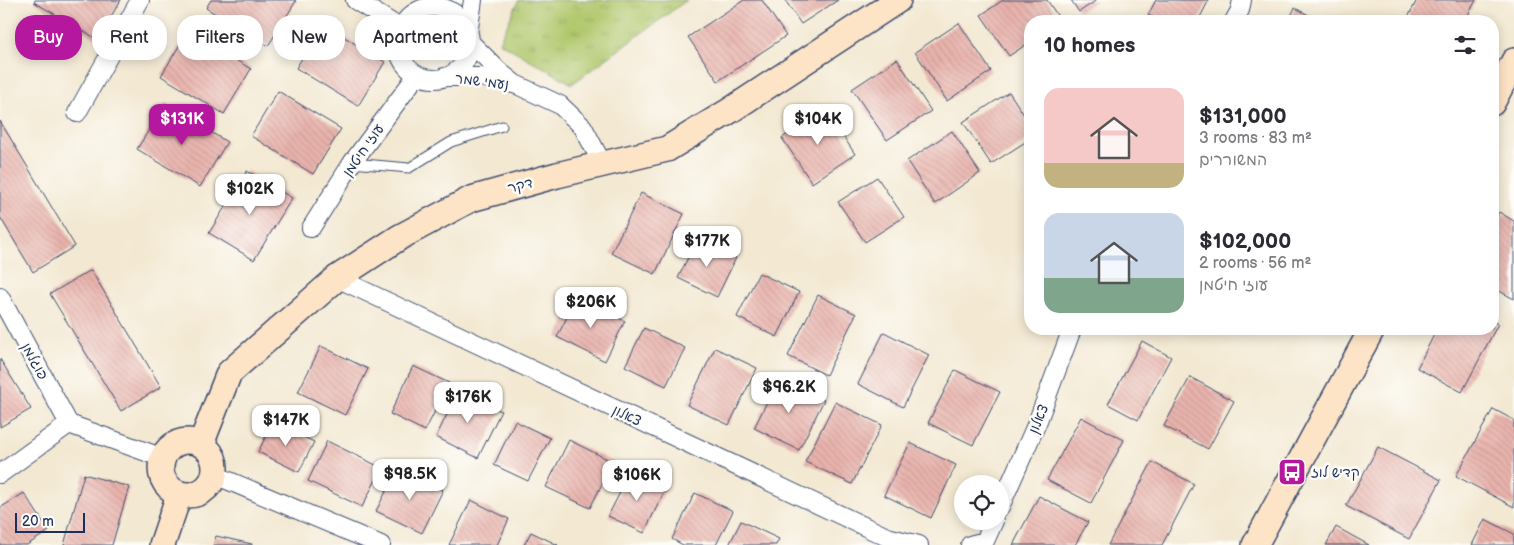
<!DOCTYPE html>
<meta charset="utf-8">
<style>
:root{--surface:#fff;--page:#f7f7f7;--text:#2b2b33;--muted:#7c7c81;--accent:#b5179e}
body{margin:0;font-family:"Balsamiq Sans","Playpen Sans Hebrew",sans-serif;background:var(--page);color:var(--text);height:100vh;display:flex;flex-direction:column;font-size:19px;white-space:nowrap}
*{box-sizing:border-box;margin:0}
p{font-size:16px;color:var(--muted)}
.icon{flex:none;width:28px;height:28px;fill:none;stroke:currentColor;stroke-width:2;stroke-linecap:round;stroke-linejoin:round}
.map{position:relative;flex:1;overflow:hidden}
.drawer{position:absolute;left:1024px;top:15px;width:475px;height:320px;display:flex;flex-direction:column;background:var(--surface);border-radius:20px;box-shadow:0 2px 12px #0003}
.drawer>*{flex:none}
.guide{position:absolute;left:15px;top:15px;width:475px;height:45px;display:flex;gap:10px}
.buttons{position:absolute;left:954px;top:475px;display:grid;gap:10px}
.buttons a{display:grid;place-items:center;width:55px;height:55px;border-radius:50%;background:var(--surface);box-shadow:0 2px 12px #0003;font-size:25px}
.scale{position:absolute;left:15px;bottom:12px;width:70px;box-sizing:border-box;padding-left:5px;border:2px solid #1b2f5e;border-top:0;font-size:14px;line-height:18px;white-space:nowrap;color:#1b2f5e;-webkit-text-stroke:4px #fdfcf7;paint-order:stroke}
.price{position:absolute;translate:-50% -42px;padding:0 11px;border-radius:10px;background:#fff;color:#222;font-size:16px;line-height:32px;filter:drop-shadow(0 1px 2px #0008)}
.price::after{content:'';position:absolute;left:50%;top:30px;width:15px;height:11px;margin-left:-8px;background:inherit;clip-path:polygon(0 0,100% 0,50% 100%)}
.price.current{background:var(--accent);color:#fff}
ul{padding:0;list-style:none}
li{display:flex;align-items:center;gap:15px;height:125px;padding:0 20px}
li span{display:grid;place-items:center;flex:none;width:140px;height:100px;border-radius:15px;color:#555}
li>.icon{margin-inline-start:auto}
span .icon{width:60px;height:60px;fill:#fffc;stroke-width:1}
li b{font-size:21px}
h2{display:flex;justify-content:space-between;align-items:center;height:60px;padding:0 20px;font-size:21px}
.pill{padding:0 18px;border-radius:20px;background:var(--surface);box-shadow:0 2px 12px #0003;font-size:18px;line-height:45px}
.pill.current{background:var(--accent);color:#fff}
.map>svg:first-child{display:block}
</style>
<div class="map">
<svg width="1514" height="545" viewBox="0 0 1514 545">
<defs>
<pattern id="park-tufts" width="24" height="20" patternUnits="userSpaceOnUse" patternTransform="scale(1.25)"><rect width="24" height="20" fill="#b0c76c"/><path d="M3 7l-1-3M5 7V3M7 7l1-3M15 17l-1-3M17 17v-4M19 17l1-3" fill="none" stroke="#97ab60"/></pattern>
<pattern id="building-back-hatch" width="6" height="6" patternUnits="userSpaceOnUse" patternTransform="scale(1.25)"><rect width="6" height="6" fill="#e9b3ac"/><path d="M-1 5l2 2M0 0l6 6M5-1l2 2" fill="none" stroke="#c79a96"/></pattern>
</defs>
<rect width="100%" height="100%" fill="#fdfcf7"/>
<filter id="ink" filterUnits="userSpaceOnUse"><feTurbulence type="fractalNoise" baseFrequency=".02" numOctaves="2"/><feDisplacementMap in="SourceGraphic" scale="10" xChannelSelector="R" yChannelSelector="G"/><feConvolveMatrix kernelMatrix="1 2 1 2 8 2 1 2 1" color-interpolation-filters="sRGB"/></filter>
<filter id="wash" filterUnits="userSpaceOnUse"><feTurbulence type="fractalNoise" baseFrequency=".0096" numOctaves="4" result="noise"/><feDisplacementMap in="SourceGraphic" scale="20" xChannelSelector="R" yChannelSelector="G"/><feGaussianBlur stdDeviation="1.12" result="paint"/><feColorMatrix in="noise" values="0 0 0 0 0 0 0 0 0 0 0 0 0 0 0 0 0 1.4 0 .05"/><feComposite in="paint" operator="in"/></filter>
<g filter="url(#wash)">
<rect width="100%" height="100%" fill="#f3e8d1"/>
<path fill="url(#park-tufts)" stroke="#667b65" d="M519,0h168l-115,84 -73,-42z"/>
<g id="blocks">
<path fill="url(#building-back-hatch)" d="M35,0h86l-24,39 -63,-37z
M211,0h83l2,1 -28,45 -62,-38z
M744,0h18l24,36 -68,45 -30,-44z
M785,0h53l-37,24z
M1003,0h44l14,21h-31v21l-21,14 -28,-41z
M1071,0h26l-18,12z
M1156,0h53l-11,21h-37l-13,-6z
M1417,0h59l-11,21h-49l-8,-4z
M1295,8l25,13h-32z
M959,23l32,48 -44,30 -32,-49z
M323,24l62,38 -27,44 -62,-38z
M188,31l63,38 -27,45 -63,-38z
M897,59l34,52 -44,29 -35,-51z
M278,91l63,38 -28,45 -62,-38z
M1009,92l21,32v15l-39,25 -28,-42z
M165,104l62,38 -27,45 -63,-38z
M825,109l30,45 -43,29 -30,-45z
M0,121l75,125 -42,26 -33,-55z
M952,131l28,42 -45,31 -28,-43z
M247,171l45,27 -38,62 -45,-27z
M877,177l27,40 -39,25 -27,-40z
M641,193l43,21 -29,60 -44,-21z
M1499,212l15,9v78l-22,-12v-63z
M697,239l39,19 -19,39 -39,-19z
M91,270l70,117 -40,24 -71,-117z
M759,273l40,19 -22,45 -40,-20z
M818,295l38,19 -30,61 -38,-19z
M577,297l48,24 -20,40 -48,-24z
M1492,321l6,3 -36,68 -45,-24 20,-39h55z
M644,328l41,20 -19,38 -41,-20z
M884,332l45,23 -26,52 -45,-23z
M1142,341l29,16 -33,63 -30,-16z
M321,346l47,23 -23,46 -47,-23z
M715,348l42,20 -28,57 -42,-20z
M0,359l31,50 -31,18z
M413,366l36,17 -24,48 -35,-17z
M955,370l45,22 -27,53 -45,-22z
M1190,377l44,24 -26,48 -44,-23z
M779,378l45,22 -25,50 -45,-22z
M459,390l42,21 -23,47 -42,-21z
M835,402l47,23 -30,59 -47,-22z
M1493,409l21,11v87l-58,-31z
M1081,417l43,23 -33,63 -44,-23z
M515,421l35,17 -22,43 -34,-16z
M273,422l41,20 -15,30 -41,-20z
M569,440l44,22 -23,46 -44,-21z
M327,441l55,27 -20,39 -54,-26z
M910,443l46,22 -25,53 -47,-23z
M1378,447l63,33 -32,59 -63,-33z
M1152,462l42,22 -32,61h-54z
M398,468l45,22 -21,43 -46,-22z
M631,471l35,17 -22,45 -36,-17z
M84,474l45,13 -17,58h-48z
M24,493l25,38 -22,14h-27v-37z
M695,493l38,18 -17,34h-33l-11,-6z
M1039,496l49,26 -13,23h-62z
M471,500l38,19 -12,26h-48z
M1485,519l29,15v11h-42z
M741,521l38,18 -3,6h-47z
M1336,527l33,18h-43z
M531,532l27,13h-34z
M216,536l36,8v1h-39z"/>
</g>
</g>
<g filter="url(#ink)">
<use href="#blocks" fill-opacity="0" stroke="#3b4b6f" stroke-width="1"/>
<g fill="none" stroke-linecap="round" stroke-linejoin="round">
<defs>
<path id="lane" d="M352,163l57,5 42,-26 51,-16"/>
<path id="street" d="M355,0l45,28
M398 43a36 36 0 1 1 72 0a36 36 0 1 1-72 0Z
M1234,21l6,-11 2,-10
M468,34l5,-34
M469,41l31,31 15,12 45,21 23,22 20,38
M444,77h37l32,7
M77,113l63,-113
M311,228l41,-65 65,-88
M337,278l550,259 32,8
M0,297l69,127 94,34
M0,474l69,-50
M215,475l166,70
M1000,507l37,-84 35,-94
M970,545l15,-4 9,-20"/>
<path id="secondary" d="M1492,103l22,-42
M161 468a27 27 0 1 1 54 0a27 27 0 1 1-54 0Z
M201,444l28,-71 108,-95 63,-41 71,-38 86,-24 110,-26 64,-39 167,-110
M162,545l17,-50
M1255,545l117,-216"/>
</defs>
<use href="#lane" stroke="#3b4b6f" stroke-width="11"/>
<use href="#street" stroke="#3b4b6f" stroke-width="20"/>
<use href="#secondary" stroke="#3b4b6f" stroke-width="28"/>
<use href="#lane" stroke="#fff" stroke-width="9"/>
<use href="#street" stroke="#fff" stroke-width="18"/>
<use href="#secondary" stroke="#fee4c6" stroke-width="25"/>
</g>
</g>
<defs>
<symbol id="bus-square" viewBox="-11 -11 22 22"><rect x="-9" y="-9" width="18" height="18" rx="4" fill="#b5179e" stroke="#fdfcf7"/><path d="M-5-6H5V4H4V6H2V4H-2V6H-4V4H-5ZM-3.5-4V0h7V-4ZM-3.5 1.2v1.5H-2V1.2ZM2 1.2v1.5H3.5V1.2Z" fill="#fff"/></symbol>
</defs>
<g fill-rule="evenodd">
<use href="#bus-square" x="1276" y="456" width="32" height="32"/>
</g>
<g text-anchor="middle" stroke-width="5" stroke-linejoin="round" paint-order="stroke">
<g font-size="14" fill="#1b2f5e" stroke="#fdfcf7">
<text transform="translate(482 81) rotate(7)" y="5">נעמי שמר</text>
<text transform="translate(363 150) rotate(-55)" y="5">עוזי חיטמן</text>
<text transform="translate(520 185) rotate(-15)" y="5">דקר</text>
<text transform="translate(35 361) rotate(61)" y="5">פוגלמן</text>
<text transform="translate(627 415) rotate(25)" y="5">צאלון</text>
<text transform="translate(1038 419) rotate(-68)" y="5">צאלון</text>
</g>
<g font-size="14" fill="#1b2f5e" stroke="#fdfcf7" text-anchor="start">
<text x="1311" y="477">קדיש לוז</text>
</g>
</g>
</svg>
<div class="buttons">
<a><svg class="icon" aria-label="locate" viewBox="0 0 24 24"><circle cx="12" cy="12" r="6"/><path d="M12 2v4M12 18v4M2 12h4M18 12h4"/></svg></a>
</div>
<div class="scale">20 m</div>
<b class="price current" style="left:182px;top:146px">$131K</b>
<b class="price" style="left:818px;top:146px">$104K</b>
<b class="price" style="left:250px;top:216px">$102K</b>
<b class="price" style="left:707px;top:268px">$177K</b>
<b class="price" style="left:591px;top:329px">$206K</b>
<b class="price" style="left:789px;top:414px">$96.2K</b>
<b class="price" style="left:468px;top:424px">$176K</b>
<b class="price" style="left:286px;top:447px">$147K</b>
<b class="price" style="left:410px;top:501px">$98.5K</b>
<b class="price" style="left:637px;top:502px">$106K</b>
<div class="guide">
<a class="pill current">Buy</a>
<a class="pill">Rent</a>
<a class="pill">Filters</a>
<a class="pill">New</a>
<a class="pill">Apartment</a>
</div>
<section class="drawer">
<h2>10 homes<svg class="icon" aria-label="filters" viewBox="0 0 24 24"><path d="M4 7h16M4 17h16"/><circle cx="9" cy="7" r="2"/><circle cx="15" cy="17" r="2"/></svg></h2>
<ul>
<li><span style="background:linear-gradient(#f6c9c9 75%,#c2b280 0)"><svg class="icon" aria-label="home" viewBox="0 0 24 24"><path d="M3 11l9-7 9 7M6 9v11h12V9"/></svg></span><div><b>$131,000</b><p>3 rooms · 83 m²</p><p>המשוררים</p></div></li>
<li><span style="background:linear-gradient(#c9d6e8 65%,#7fa58c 0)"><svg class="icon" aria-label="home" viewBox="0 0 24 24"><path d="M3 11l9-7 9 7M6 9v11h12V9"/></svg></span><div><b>$102,000</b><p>2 rooms · 56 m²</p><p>עוזי חיטמן</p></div></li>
</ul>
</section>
</div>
